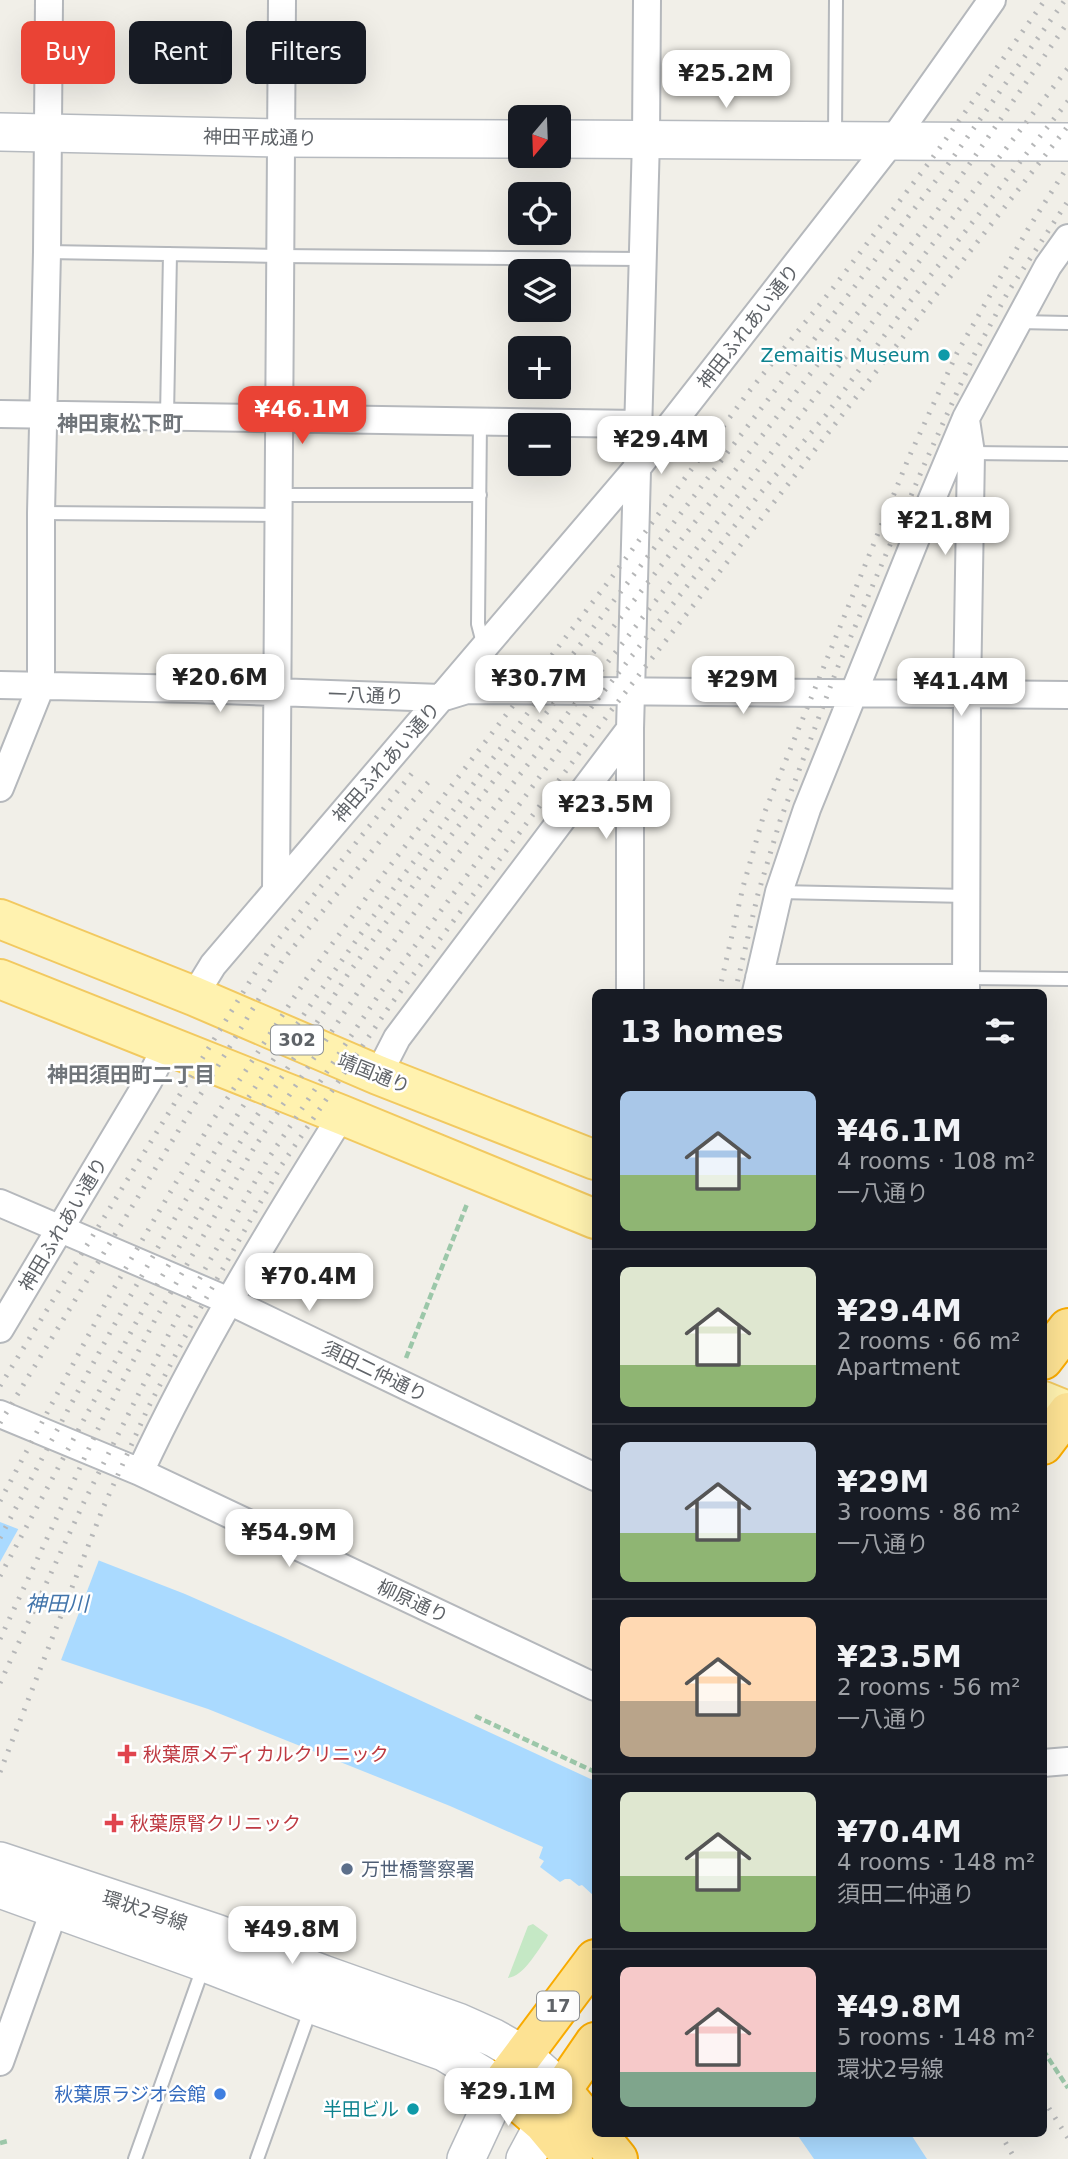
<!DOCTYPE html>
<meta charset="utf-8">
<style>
:root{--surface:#171b24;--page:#242831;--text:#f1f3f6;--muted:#9ea1a6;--line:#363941;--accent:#ea4335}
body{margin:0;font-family:"DejaVu Sans","Noto Sans JP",sans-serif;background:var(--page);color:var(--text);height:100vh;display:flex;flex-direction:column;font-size:26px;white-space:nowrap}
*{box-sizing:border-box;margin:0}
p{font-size:23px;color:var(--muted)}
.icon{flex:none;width:38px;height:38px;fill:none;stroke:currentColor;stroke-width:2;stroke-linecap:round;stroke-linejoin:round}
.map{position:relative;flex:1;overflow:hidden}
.details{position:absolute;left:592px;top:989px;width:455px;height:1148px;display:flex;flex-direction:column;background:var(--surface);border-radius:10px;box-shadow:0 7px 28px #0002}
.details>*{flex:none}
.banner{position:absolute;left:21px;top:21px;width:466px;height:63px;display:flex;gap:14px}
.needle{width:46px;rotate:199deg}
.controls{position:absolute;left:508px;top:105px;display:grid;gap:14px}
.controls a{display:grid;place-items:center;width:63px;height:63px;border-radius:10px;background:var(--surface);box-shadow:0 7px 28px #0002;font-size:35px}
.price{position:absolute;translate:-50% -60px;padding:0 16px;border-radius:14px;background:#fff;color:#222;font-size:23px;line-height:46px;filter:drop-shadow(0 2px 4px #0008)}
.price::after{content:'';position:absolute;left:50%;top:42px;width:21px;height:16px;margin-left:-10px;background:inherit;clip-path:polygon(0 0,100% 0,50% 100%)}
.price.selected{background:var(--accent);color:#fff}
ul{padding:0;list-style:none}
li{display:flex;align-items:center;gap:21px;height:175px;padding:0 28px}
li+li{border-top:2px solid var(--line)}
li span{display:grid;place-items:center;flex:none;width:196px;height:140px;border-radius:10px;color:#555}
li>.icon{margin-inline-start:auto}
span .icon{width:84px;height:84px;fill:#fffc;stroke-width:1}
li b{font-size:30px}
h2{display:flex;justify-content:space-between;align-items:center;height:84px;padding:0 28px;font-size:30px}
.chip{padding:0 24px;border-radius:10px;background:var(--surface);box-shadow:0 7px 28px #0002;font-size:24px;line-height:63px}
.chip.selected{background:var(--accent);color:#fff}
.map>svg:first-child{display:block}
</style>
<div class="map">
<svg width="1068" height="2159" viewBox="0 0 1068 2159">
<rect width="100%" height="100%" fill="#f1efe8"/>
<path fill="#c5e8c5" d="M533,1924l15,11 -2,4c-9,12 -22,37 -38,39l20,-52z"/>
<path fill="#aadaff" d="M0,1522l185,72 98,43 312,144v116l-13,-12 -3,1 -9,-7h-5l-5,3 -20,-15 4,-6 -5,-3 4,-11 -93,-41 -242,-97 -147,-49 -61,-11z
M796,2133h114l17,26h-113z"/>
<path fill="#f1efe8" d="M20,1526l80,31 -45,119 -55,-24v-90z"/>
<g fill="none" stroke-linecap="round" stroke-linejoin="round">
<defs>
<path id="lane" d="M835,136l1,-136
M47,252l232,4 363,3
M1018,322l50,1
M167,416l3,-162
M480,421l-2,203 6,23
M971,453l97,1
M279,495h201
M41,513l238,2
M779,892l188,4
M967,978l101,1
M135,2159l69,-194
M257,2159l54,-151"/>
<path id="street" d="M0,414l638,10
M966,420l5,33 -4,241 -1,298
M0,685l194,4 247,9 26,-8 601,5
M0,788l41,-102v-173l6,-261 2,-252
M276,891l6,-891
M759,978h208
M630,992v-263l16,-590 1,-139
M756,992l23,-100 28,-83 122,-303 37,-88 82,-152 20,-28
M194,996l19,-31 424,-497 256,-328 99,-140
M378,1075l19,-37 233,-309
M0,1203l229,98 366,176
M0,1329l149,-249 18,-35
M0,1414l140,58 455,215
M140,1472c58,-124 129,-241 202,-357
M1043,1763l25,-2
M0,2062l55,-154 -8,-14"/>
<path id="secondary" d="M0,132l281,6 239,1
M558,139l510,3
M0,1861l216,72 107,41 135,48 36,16 28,16 40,36 -37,69
M0,1889l205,74 108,42 131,47 56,34 -34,73"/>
<path id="primary" d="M0,919l194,77 184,79 217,85
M0,979l342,136 253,104
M1043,1401l25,10"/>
<path id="highway" d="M1043,1360l25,-32
M1043,1445l25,-33
M595,2042l-33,48 33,41
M597,2133l21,26
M573,2159l-30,-36 -43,-37 95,-127"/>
</defs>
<use href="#lane" stroke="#b5b8bc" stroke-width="16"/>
<use href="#street" stroke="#b5b8bc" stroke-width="30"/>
<use href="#secondary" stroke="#b6babf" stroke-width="40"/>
<use href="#primary" stroke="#f2c960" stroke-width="42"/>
<use href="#highway" stroke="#f9ab00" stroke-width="42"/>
<path stroke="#9cc7a9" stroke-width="4.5" stroke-dasharray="7 3.5" stroke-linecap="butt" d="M406,1358l61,-154
M475,1716l120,56
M1043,2050l25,38
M0,2143l8,-2"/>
<use href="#lane" stroke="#fff" stroke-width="12"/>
<use href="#street" stroke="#fff" stroke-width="26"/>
<use href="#secondary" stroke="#fff" stroke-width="37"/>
<use href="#primary" stroke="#fff2af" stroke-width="38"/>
<use href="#highway" stroke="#fde293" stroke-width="38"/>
<path stroke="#b6b7b8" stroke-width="5" stroke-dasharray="2 9" stroke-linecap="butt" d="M719,992l24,-105 21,-73 145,-357 48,-104 71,-124 40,-63
M735,992l23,-98 22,-73 57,-152 88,-206 48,-106 35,-65 60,-91
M0,1386l268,-434 149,-185
M0,1423l282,-462 148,-181
M0,1501l110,-206 101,-172 96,-145 79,-107 226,-294 135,-183 86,-106 98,-128 114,-160
M0,1538c72,-137 144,-272 225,-403 54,-88 114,-171 174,-254l545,-711 121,-170
M0,1576l146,-272 96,-165 106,-165 84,-114 505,-649 131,-189
M0,1639l105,-225 50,-94 99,-172 108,-162 81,-113 368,-471 257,-334
M0,1683l84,-181 93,-184 91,-159 110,-163 208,-282 173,-219 67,-80 75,-102 167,-212
M0,1772l103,-264 45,-100 43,-83 90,-159 108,-159 221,-295 458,-586
M1043,2099l25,39
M1000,2133l15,26"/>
</g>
<g fill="#0f9aa8" stroke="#fff" stroke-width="2.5">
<circle cx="944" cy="355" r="7"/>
<circle cx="413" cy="2109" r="7"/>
</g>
<g fill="#e0444e" stroke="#fff" stroke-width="2.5">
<path d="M123.5 1743.5h7v7h7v7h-7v7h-7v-7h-7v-7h7z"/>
<path d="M110.5 1812.5h7v7h7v7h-7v7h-7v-7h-7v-7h7z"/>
</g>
<circle fill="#5c6f8a" stroke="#fff" stroke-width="2.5" cx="347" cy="1869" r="7"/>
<circle fill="#3f7fe0" stroke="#fff" stroke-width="2.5" cx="220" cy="2094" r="7"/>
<g text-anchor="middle" stroke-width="5" stroke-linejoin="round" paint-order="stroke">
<g fill="#fff" stroke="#8f9295" stroke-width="2">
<rect x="271" y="1025.5" width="52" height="29" rx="5"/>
<rect x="537" y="1991.5" width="42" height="29" rx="5"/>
</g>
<g font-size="18" font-weight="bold" fill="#5f6368">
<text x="297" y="1046">302</text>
<text x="558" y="2012">17</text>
</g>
<g font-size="19" fill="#5f6368" stroke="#fff">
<text transform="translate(260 137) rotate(1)" y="7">神田平成通り</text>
<text transform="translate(748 326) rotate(-52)" y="7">神田ふれあい通り</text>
<text transform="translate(366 695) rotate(2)" y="7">一八通り</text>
<text transform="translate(386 762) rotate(-49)" y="7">神田ふれあい通り</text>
<text transform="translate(374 1073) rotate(22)" y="7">靖国通り</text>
<text transform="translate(63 1224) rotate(-59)" y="7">神田ふれあい通り</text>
<text transform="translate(375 1371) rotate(26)" y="7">須田二仲通り</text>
<text transform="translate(413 1601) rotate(25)" y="7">柳原通り</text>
<text transform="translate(145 1910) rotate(18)" y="7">環状2号線</text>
</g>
<g font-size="19" fill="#0d838f" stroke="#fff" text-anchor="end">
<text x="930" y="362">Zemaitis Museum</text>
<text x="399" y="2116">半田ビル</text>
</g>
<g font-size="19" fill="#be3a42" stroke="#fff" text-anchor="start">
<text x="143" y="1761">秋葉原メディカルクリニック</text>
<text x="130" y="1830">秋葉原腎クリニック</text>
</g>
<g font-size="19" fill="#4e5e75" stroke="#fff" text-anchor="start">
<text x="361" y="1876">万世橋警察署</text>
</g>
<g font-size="19" fill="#366cbe" stroke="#fff" text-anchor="end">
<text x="206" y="2101">秋葉原ラジオ会館</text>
</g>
<g font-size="21" font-weight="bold" fill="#70757a" stroke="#fff">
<text x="120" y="431">神田東松下町</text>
<text x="131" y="1082">神田須田町二丁目</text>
</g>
<g font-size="21" font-style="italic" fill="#4174aa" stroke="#fff">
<text x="57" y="1611">神田川</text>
</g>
</g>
</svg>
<div class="controls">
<a><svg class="needle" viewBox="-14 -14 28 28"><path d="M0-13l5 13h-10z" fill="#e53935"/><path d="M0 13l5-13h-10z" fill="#9ea1a6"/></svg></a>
<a><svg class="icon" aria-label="locate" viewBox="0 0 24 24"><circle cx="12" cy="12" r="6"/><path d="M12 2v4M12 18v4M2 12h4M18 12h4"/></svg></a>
<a><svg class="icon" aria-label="layers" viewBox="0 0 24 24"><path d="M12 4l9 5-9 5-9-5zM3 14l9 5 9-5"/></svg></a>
<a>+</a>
<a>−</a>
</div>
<b class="price" style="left:726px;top:110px">¥25.2M</b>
<b class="price selected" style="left:302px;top:446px">¥46.1M</b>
<b class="price" style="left:661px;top:476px">¥29.4M</b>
<b class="price" style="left:945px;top:557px">¥21.8M</b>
<b class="price" style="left:220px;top:714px">¥20.6M</b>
<b class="price" style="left:539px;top:715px">¥30.7M</b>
<b class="price" style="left:743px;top:716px">¥29M</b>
<b class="price" style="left:961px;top:718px">¥41.4M</b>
<b class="price" style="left:606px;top:841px">¥23.5M</b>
<b class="price" style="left:309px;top:1313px">¥70.4M</b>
<b class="price" style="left:289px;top:1569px">¥54.9M</b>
<b class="price" style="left:292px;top:1966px">¥49.8M</b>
<b class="price" style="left:508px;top:2128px">¥29.1M</b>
<div class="banner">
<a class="chip selected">Buy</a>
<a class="chip">Rent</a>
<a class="chip">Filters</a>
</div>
<section class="details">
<h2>13 homes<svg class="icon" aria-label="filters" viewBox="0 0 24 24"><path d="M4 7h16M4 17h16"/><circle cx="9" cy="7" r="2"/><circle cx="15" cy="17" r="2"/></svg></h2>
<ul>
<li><span style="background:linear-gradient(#a9c7e8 60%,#8fb573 0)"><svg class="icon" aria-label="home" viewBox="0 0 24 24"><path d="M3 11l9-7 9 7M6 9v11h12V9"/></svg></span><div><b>¥46.1M</b><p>4 rooms · 108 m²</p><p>一八通り</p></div></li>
<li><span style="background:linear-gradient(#dfe7d0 70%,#8fb573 0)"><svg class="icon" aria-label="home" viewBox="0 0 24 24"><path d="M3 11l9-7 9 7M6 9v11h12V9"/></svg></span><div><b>¥29.4M</b><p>2 rooms · 66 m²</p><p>Apartment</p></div></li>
<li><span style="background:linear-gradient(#c9d6e8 65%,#8fb573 0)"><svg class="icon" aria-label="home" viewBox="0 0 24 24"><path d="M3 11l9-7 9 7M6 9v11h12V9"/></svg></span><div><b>¥29M</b><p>3 rooms · 86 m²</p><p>一八通り</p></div></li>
<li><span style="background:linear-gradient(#ffd9b3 60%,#b9a48a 0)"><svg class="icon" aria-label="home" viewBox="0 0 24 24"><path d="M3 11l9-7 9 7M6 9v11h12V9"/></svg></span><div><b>¥23.5M</b><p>2 rooms · 56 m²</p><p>一八通り</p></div></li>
<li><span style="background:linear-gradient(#dfe7d0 60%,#8fb573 0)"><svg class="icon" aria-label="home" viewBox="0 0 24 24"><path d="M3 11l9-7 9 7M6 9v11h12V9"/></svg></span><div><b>¥70.4M</b><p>4 rooms · 148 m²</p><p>須田二仲通り</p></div></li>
<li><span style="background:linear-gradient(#f6c9c9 75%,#7fa58c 0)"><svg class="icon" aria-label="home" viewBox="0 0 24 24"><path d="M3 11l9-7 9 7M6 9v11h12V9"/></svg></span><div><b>¥49.8M</b><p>5 rooms · 148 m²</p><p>環状2号線</p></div></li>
</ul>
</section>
</div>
